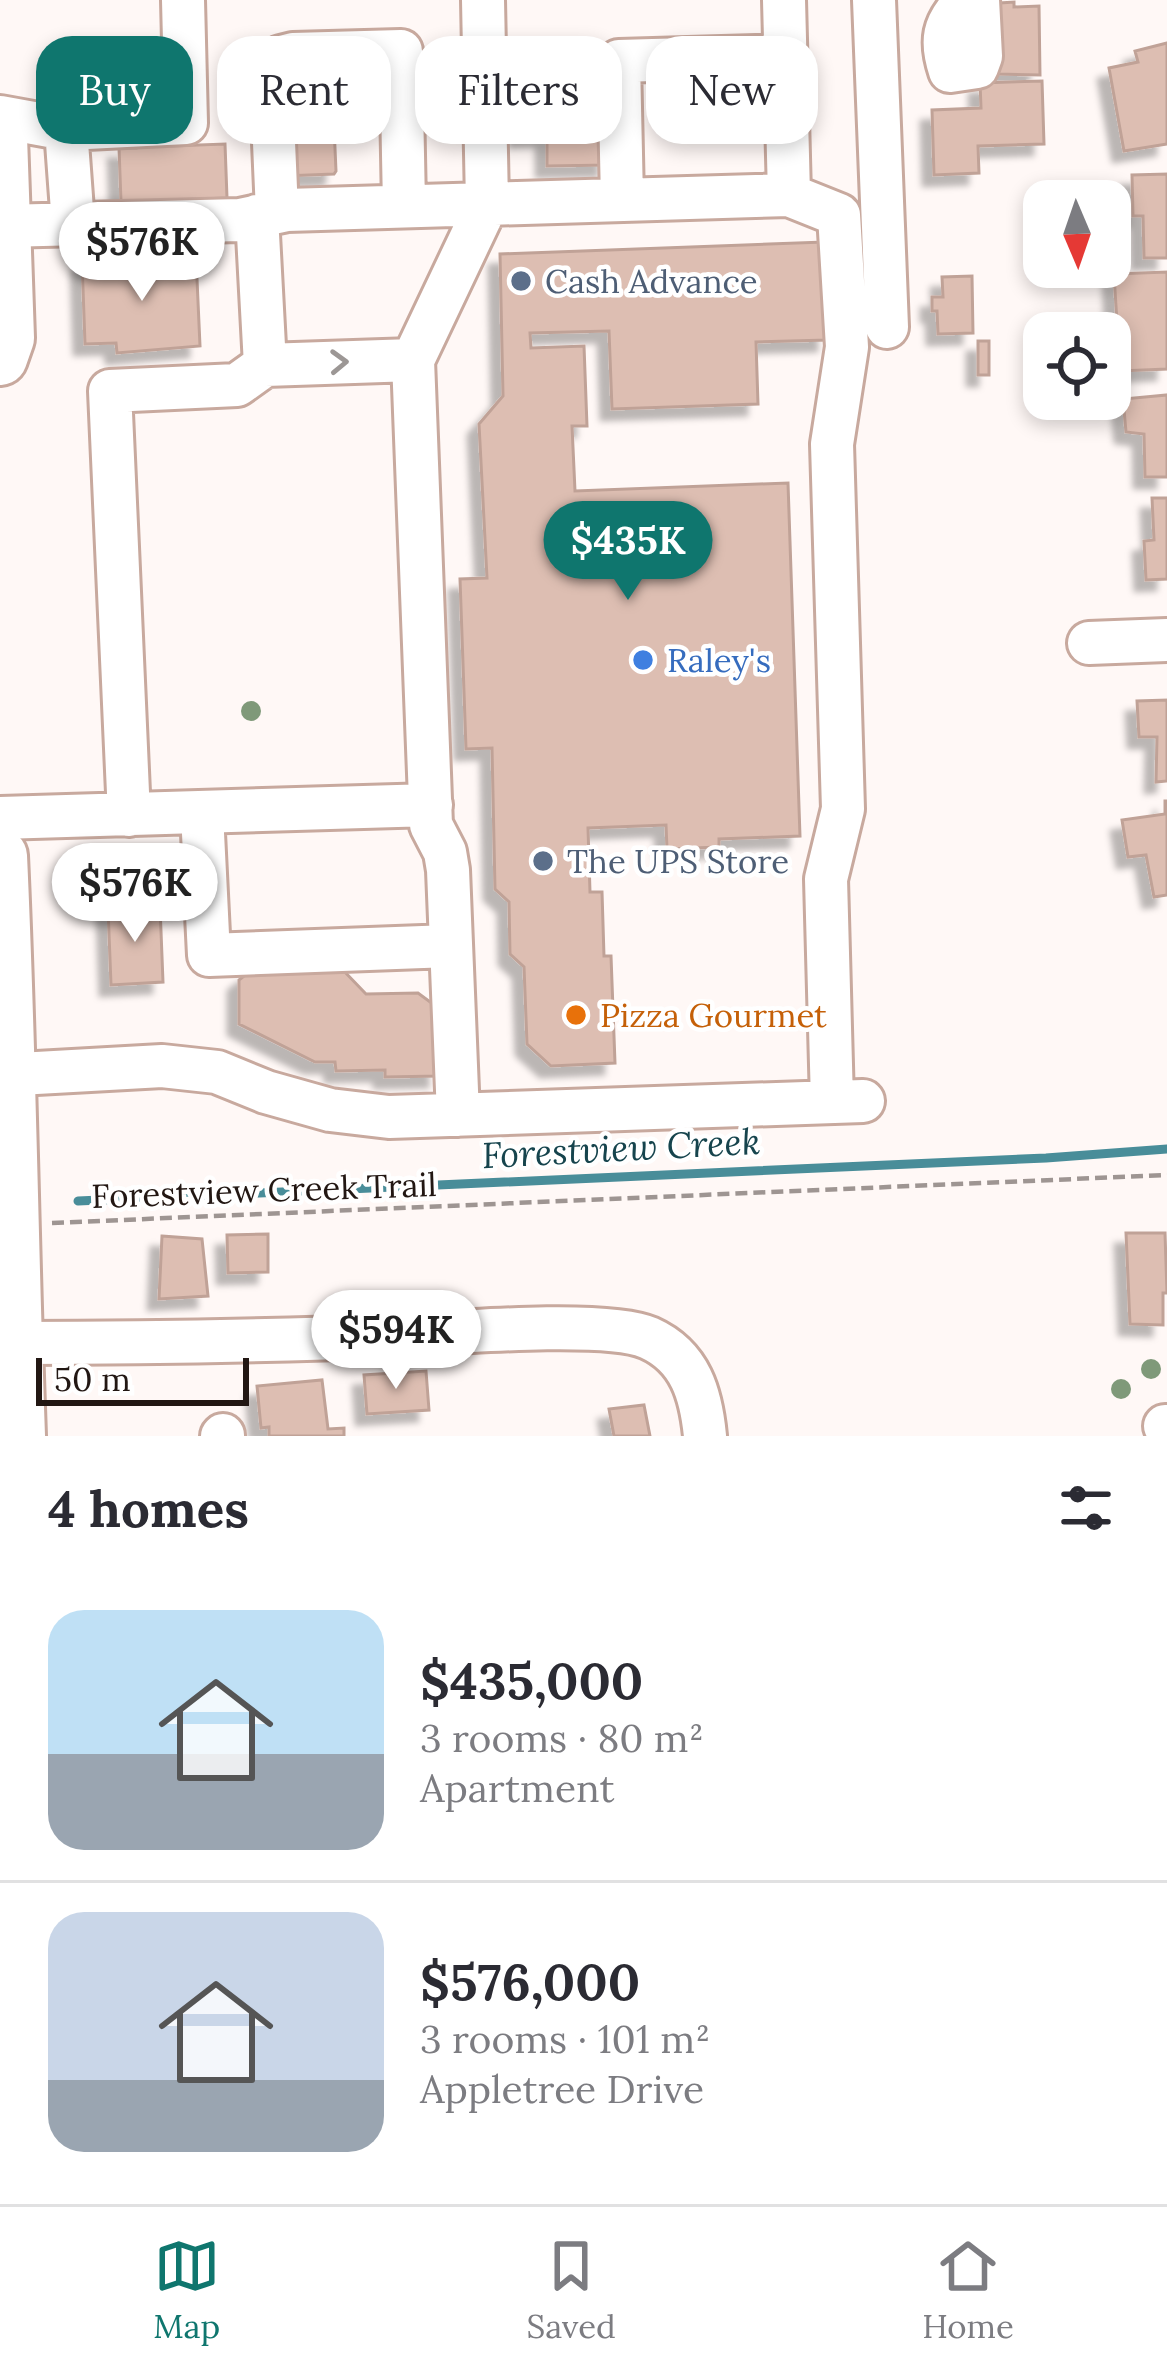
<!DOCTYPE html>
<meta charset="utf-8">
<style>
:root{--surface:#fff;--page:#f7f7f7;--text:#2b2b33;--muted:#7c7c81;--line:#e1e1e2;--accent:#0f766e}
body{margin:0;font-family:Lora,serif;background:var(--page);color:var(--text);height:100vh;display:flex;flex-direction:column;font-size:45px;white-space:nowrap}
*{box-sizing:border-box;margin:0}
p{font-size:39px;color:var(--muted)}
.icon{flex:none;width:66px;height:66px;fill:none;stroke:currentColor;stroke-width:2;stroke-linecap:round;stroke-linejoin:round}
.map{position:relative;height:1436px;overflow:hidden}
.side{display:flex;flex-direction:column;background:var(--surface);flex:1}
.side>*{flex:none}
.banner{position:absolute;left:36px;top:36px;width:1095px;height:108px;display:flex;gap:24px}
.needle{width:78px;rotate:178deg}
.buttons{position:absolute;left:1023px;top:180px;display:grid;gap:24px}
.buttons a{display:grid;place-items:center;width:108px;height:108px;border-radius:24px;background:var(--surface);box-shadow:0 6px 18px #0003;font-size:60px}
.scale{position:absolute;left:36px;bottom:30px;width:213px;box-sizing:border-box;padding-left:12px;border:6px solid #221713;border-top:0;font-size:33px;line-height:42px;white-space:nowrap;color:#221713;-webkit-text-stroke:9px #fff;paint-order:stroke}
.price{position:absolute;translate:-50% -102px;padding:0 27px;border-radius:42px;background:#fff;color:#222;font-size:39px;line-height:78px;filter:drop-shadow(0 3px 6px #0008)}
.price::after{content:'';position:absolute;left:50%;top:72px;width:36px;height:27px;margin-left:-18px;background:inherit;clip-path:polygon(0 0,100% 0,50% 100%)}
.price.selected{background:var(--accent);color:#fff}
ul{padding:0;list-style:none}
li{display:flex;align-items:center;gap:36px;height:300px;padding:0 48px}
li+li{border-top:3px solid var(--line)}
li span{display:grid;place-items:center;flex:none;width:336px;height:240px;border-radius:36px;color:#555}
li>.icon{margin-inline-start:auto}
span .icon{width:144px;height:144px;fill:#fffc;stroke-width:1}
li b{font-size:51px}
h2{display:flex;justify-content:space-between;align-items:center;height:144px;padding:0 48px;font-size:51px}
.tag{padding:0 42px;border-radius:36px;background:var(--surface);box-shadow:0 6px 18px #0003;font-size:42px;line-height:108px}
.tag.selected{background:var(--accent);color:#fff}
.tabs{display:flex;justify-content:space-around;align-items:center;height:168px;border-top:3px solid var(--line);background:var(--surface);font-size:33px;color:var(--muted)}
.tabs a{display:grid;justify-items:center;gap:6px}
.tabs .selected{color:var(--accent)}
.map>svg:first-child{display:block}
</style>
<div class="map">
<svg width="1167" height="1436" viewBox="0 0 1167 1436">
<defs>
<filter id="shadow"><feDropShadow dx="-11" dy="11" stdDeviation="3" flood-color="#0004"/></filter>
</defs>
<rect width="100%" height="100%" fill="#fff8f6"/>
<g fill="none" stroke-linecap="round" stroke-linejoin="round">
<path stroke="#498d99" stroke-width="9" d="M78,1201l968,-43 121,-9"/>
</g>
<path fill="#ddbeb2" stroke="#c0a297" stroke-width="3" filter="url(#shadow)" d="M1014,2v5l25,-1 1,69 -43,-1 -2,-67h5v-4z
M1167,43v101l-43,7 -15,-83 29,-6 -3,-11z
M161,48l2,68 -85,2 -2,-67z
M606,49l2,116 -61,1v-31l-26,1 -1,-33h32l-2,-53z
M324,65v15h8l4,91 -2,3 -50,2 -8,-97z
M1042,81l2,63 -66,2 1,27 -45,2 -2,-65 49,-2 -1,-25z
M172,141v5l53,-2 2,54 -106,4 -2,-54h17v-5z
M1167,174v84h-23l-1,-42h-10l-1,-41z
M824,242l4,98 -72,2 2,62 -146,5 -3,-78 -79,2 1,15 53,-2 3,80h-15l3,65 213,-8 12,353 -81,3v8l-52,2 -1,-24 -78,3 2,64h12l2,64h7l4,107 -64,3 -24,-22 -3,-77 -14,-13 -1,-52 -14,-13 -3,-141 -26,1 -6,-170 27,-1 -8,-154 24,-28 -3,-142z
M196,257l4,89 -83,7 -1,-10 -31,1 -3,-83z
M1167,272v97l-47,2 -6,-97z
M972,276l1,57 -35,1 -1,-23h-5v-14h11l-1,-20z
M978,341h11v34h-11z
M1167,395v82h-22l-1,-43 -18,-2 -3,-33z
M1152,498h15v81l-21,1 -2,-39 10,-1z
M1167,700v81l-11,1 1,-45h-18l-2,-36z
M1165,801h2v94l-13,2 -8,-42 -18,2 -6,-37 43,-6z
M160,906l3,76 -52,3 -3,-77z
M341,968l25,26 52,-1 19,14 2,69 -54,1v-7l-49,1 -1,-9h-20l-76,-38v-44l10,-8z
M1126,1233h39l2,60h-4v32l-33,-1z
M268,1234v38l-40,1 -1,-38z
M162,1236l40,3 6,57 -49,3z
M426,1371l3,39 -62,4 -3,-39z
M322,1380l6,49 16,-1v8h-75v-9l-8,1 -4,-42z
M644,1405l6,31h-36l-5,-27z"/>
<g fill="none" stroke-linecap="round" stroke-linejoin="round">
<defs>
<path id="minor" d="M483,0l4,204 302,-9 -5,-195
M874,0l13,327
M976,0l-11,2c-22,22 -25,39 -15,69l27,-4 4,-11 -3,-56
M0,117l66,12 120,-6 -3,-123
M66,129l7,95
M789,195l50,20 8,132 -15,97 11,365 -17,70 6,223
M622,200l-3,-139 167,-5
M277,212l-6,-139 10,-16 12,-3 108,-3 3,155
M257,216l8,149
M3,226l237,-6 47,-10 200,-6 -74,156 18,465 14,27 3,18 10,245
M1089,643l78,-3
M202,813l7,142 241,-9
M129,815l-19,-424 127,-6 28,-20 148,-5
M0,818l431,-13
M0,1075l162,-9 55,6 49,20 64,18 59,7 474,-16
M15,1343c126,0 251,-2 377,-7 55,-3 214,-17 257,2 42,19 52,57 56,98
M1165,1426h2
M222,1436l1,-1"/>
<path id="major" d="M0,137l7,201 -7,20
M0,856c9,193 11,387 18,580"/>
</defs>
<use href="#minor" stroke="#c8a99e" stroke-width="48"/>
<use href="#major" stroke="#c8a99e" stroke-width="60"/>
<path stroke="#9e9592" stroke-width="4.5" stroke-dasharray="12 6" stroke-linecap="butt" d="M52,1223l1115,-48"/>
<use href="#minor" stroke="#fff" stroke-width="42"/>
<use href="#major" stroke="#fff" stroke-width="54"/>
</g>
<g fill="#7f9979">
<circle cx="251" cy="711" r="10"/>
<circle cx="1151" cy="1369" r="10"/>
<circle cx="1121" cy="1389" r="10"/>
</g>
<defs><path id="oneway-chevron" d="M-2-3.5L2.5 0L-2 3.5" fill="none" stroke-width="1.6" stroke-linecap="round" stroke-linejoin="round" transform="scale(3)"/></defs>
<use stroke="#9c9795" href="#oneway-chevron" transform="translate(339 362) rotate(-2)"/>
<g fill="#5c6f8a" stroke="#fff" stroke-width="4.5">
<circle cx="521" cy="281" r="12"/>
<circle cx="543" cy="861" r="12"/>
</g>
<circle fill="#3f7fe0" stroke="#fff" stroke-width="4.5" cx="643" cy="660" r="12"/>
<circle fill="#e8710a" stroke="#fff" stroke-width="4.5" cx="576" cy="1015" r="12"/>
<g text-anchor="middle" stroke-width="9" stroke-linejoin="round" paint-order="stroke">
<g font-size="33" fill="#4e5e75" stroke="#fff" text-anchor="start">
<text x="545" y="293">Cash Advance</text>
<text x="567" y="873">The UPS Store</text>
</g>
<g font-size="33" fill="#366cbe" stroke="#fff" text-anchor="start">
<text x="667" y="672">Raley's</text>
</g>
<g font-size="33" fill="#c56008" stroke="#fff" text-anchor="start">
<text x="600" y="1027">Pizza Gourmet</text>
</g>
<g font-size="33" fill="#221713" stroke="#fff">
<text transform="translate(264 1190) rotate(-2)" y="12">Forestview Creek Trail</text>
</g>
<g font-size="36" font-style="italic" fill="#16444d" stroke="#fff">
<text transform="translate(621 1148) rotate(-3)" y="13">Forestview Creek</text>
</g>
</g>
</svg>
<div class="buttons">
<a><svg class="needle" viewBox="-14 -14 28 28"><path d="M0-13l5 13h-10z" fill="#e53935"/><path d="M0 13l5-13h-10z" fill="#7c7c81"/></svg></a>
<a><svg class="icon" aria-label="locate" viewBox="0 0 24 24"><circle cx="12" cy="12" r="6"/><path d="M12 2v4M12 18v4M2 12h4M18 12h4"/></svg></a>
</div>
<div class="scale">50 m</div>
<b class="price" style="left:142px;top:304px">$576K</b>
<b class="price selected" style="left:628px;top:603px">$435K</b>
<b class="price" style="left:135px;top:945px">$576K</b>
<b class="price" style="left:396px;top:1392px">$594K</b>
<div class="banner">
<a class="tag selected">Buy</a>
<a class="tag">Rent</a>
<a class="tag">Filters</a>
<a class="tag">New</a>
</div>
</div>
<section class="side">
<h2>4 homes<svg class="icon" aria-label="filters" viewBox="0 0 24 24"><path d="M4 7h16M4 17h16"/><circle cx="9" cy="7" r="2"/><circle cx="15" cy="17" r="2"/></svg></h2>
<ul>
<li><span style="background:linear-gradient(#bfe0f5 60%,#9aa5b1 0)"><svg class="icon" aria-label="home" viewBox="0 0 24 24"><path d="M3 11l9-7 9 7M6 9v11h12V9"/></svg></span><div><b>$435,000</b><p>3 rooms · 80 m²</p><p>Apartment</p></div></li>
<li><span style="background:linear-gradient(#c9d6e8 70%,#9aa5b1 0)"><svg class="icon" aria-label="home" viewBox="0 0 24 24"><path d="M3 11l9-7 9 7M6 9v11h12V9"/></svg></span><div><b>$576,000</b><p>3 rooms · 101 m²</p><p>Appletree Drive</p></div></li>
</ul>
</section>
<nav class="tabs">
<a class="selected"><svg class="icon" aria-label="map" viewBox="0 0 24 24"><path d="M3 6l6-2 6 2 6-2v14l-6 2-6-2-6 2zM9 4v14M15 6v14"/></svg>Map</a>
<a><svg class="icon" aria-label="saved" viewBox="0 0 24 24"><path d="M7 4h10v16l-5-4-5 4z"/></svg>Saved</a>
<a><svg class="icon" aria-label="home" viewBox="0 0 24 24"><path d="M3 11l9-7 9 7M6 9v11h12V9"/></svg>Home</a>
</nav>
